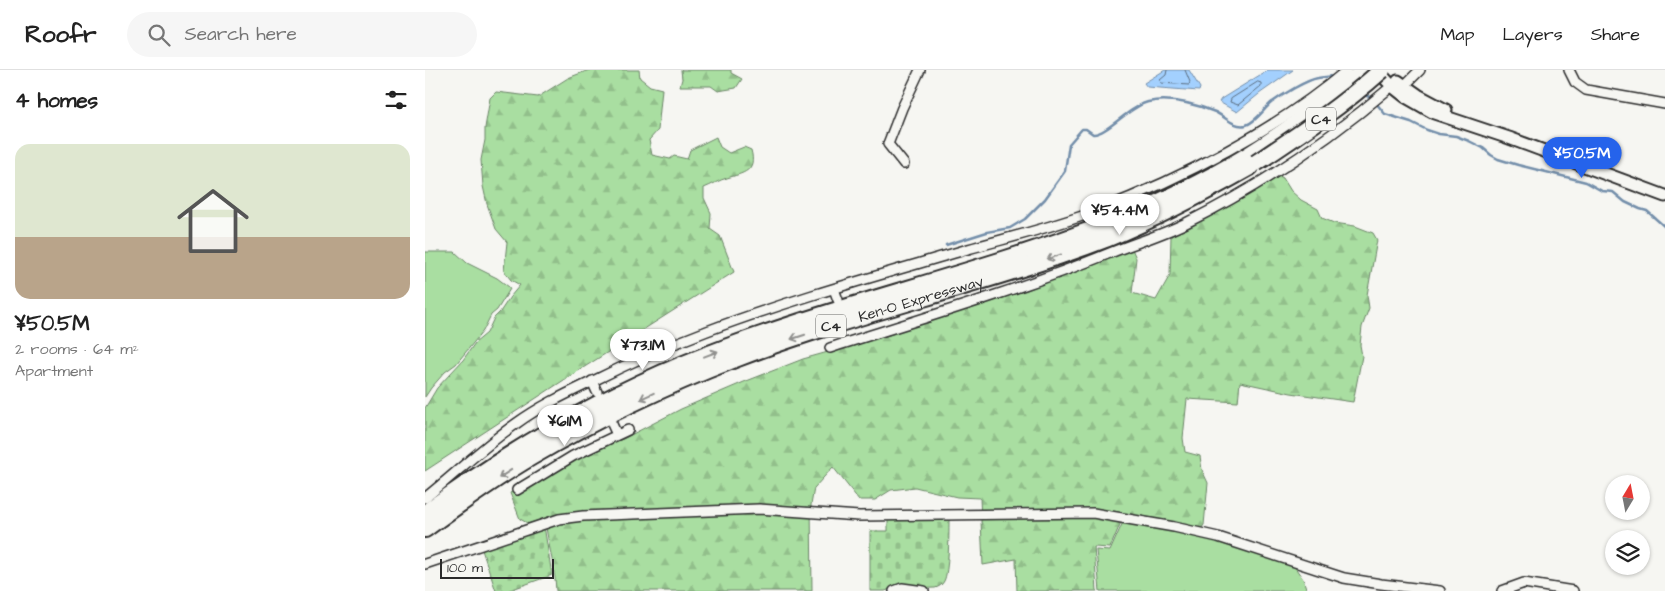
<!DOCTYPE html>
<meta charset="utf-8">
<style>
:root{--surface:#fff;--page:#f6f6f6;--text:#222;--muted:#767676;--line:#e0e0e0;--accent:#2563eb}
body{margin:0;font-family:"Architects Daughter",sans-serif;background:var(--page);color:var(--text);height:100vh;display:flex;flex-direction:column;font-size:19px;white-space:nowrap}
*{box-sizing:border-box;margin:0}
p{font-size:16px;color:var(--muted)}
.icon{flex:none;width:28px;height:28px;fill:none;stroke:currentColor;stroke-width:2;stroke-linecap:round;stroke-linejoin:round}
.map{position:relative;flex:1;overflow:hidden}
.drawer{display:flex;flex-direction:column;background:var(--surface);width:425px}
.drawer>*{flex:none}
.needle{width:32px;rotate:10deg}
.fabs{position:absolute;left:1180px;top:405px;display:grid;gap:10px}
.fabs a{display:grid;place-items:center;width:45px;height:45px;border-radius:50%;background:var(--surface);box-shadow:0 1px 4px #0004;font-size:25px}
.scale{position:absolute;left:15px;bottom:12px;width:114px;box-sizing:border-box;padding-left:5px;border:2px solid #2b2b2b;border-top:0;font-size:14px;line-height:18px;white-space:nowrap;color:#2b2b2b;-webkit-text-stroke:4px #f6f6f2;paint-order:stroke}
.price{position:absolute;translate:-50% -42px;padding:0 11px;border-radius:18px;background:#fff;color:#222;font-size:16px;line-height:32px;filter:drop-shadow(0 1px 2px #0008)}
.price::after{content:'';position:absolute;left:50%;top:30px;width:15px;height:11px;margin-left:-8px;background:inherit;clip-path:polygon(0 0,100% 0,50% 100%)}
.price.active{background:var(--accent);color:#fff}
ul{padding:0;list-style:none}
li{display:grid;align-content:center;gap:10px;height:265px;padding:0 15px}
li+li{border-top:1px solid var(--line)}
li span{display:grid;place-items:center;height:155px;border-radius:15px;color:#555}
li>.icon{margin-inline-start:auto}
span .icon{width:90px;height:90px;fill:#fffc;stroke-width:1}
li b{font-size:21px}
h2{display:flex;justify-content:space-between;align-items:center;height:60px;padding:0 15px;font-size:21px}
header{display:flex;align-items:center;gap:30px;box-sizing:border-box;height:70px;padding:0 25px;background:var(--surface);border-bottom:1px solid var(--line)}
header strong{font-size:24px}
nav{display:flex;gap:28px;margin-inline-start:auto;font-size:18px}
.search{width:350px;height:45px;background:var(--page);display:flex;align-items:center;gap:12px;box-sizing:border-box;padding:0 18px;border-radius:28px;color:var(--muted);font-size:19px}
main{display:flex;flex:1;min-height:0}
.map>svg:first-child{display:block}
</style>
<header>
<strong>Roofr</strong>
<div class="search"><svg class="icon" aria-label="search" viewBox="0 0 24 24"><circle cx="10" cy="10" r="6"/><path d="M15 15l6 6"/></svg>Search here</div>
<nav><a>Map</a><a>Layers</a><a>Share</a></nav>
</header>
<main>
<section class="drawer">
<h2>4 homes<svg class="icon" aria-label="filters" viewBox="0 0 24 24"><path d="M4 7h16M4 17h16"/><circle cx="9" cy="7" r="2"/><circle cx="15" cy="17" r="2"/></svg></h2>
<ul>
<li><span style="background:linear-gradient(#dfe7d0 60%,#b9a48a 0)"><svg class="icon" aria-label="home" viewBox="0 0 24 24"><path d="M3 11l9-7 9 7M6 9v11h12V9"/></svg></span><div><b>¥50.5M</b><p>2 rooms · 64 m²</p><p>Apartment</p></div></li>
</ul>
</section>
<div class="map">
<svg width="1240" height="521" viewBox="0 0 1240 521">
<defs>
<pattern id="forest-firs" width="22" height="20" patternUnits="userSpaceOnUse" patternTransform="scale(1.25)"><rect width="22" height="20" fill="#a9dea1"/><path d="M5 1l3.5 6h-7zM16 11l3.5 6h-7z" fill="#92bf8b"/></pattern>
<pattern id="cemetery-stones" width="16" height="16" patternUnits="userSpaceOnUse" patternTransform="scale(1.25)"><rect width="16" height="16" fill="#a9dea1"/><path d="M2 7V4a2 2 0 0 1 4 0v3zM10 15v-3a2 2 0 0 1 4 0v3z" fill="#92bf8b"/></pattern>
</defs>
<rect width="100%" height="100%" fill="#f6f6f2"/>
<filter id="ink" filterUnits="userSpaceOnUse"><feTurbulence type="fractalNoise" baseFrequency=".02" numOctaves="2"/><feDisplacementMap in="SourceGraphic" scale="10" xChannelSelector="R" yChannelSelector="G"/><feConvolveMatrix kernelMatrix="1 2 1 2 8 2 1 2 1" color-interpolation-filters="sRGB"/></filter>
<g filter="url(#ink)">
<path fill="url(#forest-firs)" stroke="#6a8466" d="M164,0h50l1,8 10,8 12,3 -4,41 -9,10 3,15 18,4 4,-3 13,3 3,-9 26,-13 4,10 9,6 15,-6 7,3c6,22 -8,23 -24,28 -8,2 -15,7 -23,10v10l7,15 -1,16 10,7 14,36 -170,108 -139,91v-63l12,-20 26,-28 12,-17 12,-10 7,-15 6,-6 10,-15 10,-12 -9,-5 -7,-9 3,-29 -11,-13 -9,-25 -4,-18 -2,-26 4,-20v-12l5,-30 6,-6 42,5 30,-19z
M256,0h50v3l11,6 -6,9 -18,3 -7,-5h-31l2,-7z
M853,105l5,3 8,13 10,9 17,9 4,9 12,5 21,3 18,7 4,7 -10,55 2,13 -7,19 -2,18 2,11 -9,46 -62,-9 -51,-11 -2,20 -51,-3 -4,39 2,14 15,4 2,14 6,13 -4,42 -3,4 -77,-14 -14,33 -16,-1 3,44h-80l-1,-32 -33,6 -3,-67 -23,-1 -42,-10 -24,3 -16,10h-16l-26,-33 -19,21 -3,17 1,86h-256c-1,-24 -8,-47 -11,-71l-16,4 -9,-5 -10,-26 39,-22 38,-20 36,-12 58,-30 63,-27 59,-23 86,-24 70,-25 68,-20 105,-41 4,9 -4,35 24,7 14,-25 1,-39z"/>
<path fill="url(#cemetery-stones)" stroke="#6a8466" d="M463,448h61c0,13 0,54 -5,63 -2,4 -5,6 -9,7l-44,1 -6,2h-15v-60h18z
M119,456l8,49 -45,16h-11l-15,-44z"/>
<path fill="#a9dea1" stroke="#6a8466" d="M0,182h30l12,11 30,15 12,9 1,2 -13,21 -6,5 -8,16 -27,33 -11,8 -14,16 -6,9z
M698,452l54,9 32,8 85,27 9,13 4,12h-207l-4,-41 14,1z"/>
<path fill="#a3d0fe" stroke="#738eaa" d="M740,0h24l11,18 -1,3 -52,-4 -3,-4z
M843,0h25l-34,24 -22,18 -18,-10 2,-3z"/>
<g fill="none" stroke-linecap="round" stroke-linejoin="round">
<path stroke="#5b6d7f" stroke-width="1" d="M742,0l-1,5 -6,5 1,3 28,2 1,-3 -5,-12
M833,12l3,1v3l-23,19 -8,-3 1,-3z"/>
<path stroke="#738eaa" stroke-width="2.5" d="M938,25l11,3
M951,33l9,11 26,8 16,8 12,4 17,2 13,5 14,7 8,7 7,4 20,6 68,17 16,9 11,1 12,10 15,7 7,2 18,16
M521,175l41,-13 23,-4 15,-9 20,-20 20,-28 4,-27 13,-15h4l7,5c13,1 37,-28 55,-32 21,-5 47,2 67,10 9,4 19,16 31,13 10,-3 17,-15 25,-22 11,-8 35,-23 47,-25 5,-1 10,-1 15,-2"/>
<defs>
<path id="minor" d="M1144,0l6,12 11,8 79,14
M979,16l16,-16
M479,94l-16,-20 14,-36 18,-38
M409,219l4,11
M405,278c94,-30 189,-58 280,-95 25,-10 51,-18 74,-29 75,-37 145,-84 208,-138
M167,311l5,11
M187,354l5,11
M92,420l56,-34 55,-26
M0,428c31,-25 59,-52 92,-75 22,-16 47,-28 72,-40 38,-19 78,-37 118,-52 85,-32 173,-56 261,-82 43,-12 86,-22 128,-38 85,-32 182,-82 251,-141
M0,494l134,-45 24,-3 176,-7 100,7 234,-3 81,14 44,10 126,41 37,6 59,7
M469,521l8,-3 22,3
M1077,521l22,-8 49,8"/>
<path id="tertiary" d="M952,0l15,16 14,11 28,16 75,25 156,58
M973,11l20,14 28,15"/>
<g id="motorway">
<path d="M0,443c80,-59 167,-111 259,-149 136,-56 282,-86 420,-139 50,-19 100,-43 146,-71 41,-25 78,-55 115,-84"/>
<path id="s1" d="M0,459c34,-25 69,-50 106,-72 65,-38 134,-71 204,-98 122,-47 251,-74 373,-121 49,-20 96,-45 142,-71"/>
</g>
</defs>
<use href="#minor" stroke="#2b2b2b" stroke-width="12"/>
<use href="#tertiary" stroke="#2b2b2b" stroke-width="15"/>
<use href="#motorway" stroke="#2b2b2b" stroke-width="20"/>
<use href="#minor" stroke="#f6f6f2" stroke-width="9"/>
<use href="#tertiary" stroke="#f6f6f2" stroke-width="11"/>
<use href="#motorway" stroke="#f6f6f2" stroke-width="16"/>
<defs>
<path id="motorway-bridge" d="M831,93c44,-29 87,-58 126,-93"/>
</defs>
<use href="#motorway-bridge" stroke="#2b2b2b" stroke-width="20" stroke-linecap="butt"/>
<use href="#motorway-bridge" stroke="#f6f6f2" stroke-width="16"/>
</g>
<defs><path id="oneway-shaft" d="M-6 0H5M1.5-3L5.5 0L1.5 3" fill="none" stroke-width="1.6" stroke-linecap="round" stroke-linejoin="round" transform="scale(1.25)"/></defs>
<g stroke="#90908e">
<use href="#oneway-shaft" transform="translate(629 187) rotate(160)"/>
<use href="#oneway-shaft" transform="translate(373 267) rotate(162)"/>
<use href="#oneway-shaft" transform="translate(286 284) rotate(-21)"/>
<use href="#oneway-shaft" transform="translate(222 326) rotate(155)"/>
<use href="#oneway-shaft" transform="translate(80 404) rotate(147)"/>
</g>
</g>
<g text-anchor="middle" stroke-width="4" stroke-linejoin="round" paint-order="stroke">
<g fill="#f6f6f2" stroke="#686867" stroke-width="1">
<rect x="881" y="37.5" width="30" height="23" rx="4"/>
<rect x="391" y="244.5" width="30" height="23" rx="4"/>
</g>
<g font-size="14" font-weight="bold" fill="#2b2b2b">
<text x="896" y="54">C4</text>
<text x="406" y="261">C4</text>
</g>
<g font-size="15" fill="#2b2b2b" stroke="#f6f6f2">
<text dy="5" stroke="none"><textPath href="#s1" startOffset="550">Ken-O Expressway</textPath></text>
</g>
</g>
</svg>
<div class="fabs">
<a><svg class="needle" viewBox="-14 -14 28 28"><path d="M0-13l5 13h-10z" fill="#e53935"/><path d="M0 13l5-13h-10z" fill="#767676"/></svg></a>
<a><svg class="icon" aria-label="layers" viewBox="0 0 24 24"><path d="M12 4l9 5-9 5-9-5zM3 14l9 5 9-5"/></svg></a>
</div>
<div class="scale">100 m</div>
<b class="price active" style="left:1157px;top:109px">¥50.5M</b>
<b class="price" style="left:695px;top:166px">¥54.4M</b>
<b class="price" style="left:218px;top:301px">¥73.1M</b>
<b class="price" style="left:140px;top:377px">¥61M</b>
</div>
</main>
